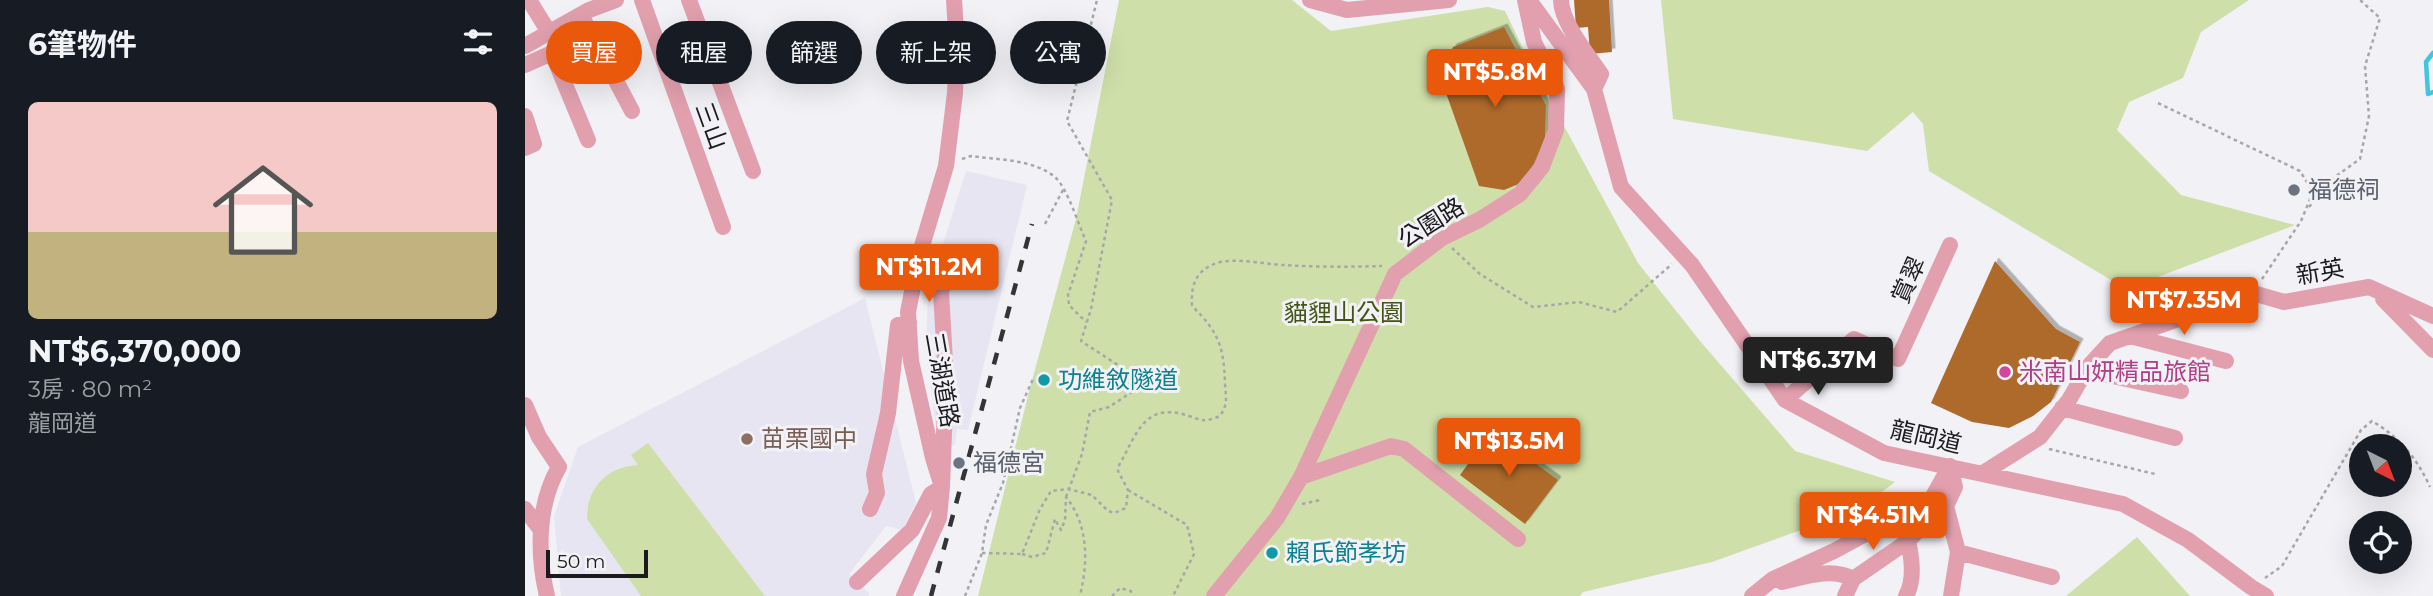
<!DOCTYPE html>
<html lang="zh-TW">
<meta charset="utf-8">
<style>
:root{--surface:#171b24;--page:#242831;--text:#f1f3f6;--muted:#9ea1a6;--line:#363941;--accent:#ea580c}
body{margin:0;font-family:Montserrat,"Noto Sans TC",sans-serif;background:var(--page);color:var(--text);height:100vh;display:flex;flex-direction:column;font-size:26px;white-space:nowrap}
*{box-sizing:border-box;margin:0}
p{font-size:23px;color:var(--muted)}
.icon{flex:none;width:38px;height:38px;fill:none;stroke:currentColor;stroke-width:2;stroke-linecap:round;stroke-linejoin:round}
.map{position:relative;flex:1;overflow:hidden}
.details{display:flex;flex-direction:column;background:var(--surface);width:525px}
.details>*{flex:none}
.hud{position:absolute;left:21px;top:21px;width:665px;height:63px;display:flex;gap:14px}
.needle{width:46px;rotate:138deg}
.fabs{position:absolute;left:1824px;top:434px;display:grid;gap:14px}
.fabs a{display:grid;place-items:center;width:63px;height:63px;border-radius:50%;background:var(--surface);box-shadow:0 7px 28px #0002;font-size:35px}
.scale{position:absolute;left:21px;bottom:18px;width:102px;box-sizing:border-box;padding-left:7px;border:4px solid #1b1b1d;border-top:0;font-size:19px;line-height:24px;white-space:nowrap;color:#1b1b1d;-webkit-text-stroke:5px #f1f1f6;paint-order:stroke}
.price{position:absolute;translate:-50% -60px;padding:0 16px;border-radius:7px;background:var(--accent);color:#fff;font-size:23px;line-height:46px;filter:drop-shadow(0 2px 4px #0008)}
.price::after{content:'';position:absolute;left:50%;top:42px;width:21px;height:16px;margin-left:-10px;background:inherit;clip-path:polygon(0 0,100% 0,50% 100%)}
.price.selected{background:#222;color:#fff}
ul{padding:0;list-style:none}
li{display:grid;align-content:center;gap:14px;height:371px;padding:0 28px}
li+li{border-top:2px solid var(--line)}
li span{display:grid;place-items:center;height:217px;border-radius:10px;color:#555}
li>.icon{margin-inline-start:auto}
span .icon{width:126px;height:126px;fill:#fffc;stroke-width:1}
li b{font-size:30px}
h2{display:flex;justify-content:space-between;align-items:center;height:84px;padding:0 28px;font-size:30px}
.tag{padding:0 24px;border-radius:32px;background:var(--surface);box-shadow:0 7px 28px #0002;font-size:24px;line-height:63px}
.tag.selected{background:var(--accent);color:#fff}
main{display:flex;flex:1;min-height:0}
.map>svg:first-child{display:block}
</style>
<main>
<section class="details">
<h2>6筆物件<svg class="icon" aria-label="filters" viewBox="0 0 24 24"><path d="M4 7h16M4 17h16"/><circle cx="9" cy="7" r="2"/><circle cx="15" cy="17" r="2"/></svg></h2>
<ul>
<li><span style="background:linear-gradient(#f6c9c9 60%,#c2b280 0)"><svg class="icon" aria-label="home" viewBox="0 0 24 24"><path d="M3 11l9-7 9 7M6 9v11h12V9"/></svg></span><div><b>NT$6,370,000</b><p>3房 · 80 m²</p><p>龍岡道</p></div></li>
</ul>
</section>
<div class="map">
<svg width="1908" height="596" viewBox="0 0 1908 596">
<defs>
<filter id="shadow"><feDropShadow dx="3.5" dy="-3.5" stdDeviation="0" flood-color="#0004"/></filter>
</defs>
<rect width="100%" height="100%" fill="#f1f1f6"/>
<path fill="#e6e5f1" d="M441,171l61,14 -59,245 -11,-1 -2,15 -10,5 -7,-5 -12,-92 2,-61z
M340,298l51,205 -14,27 -16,-4 -37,48 21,20 -2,2h-307l-7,-80 24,-69z"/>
<path fill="#cedfa9" d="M594,0h173l39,31 157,-24 17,4 24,50 109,202 62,78 95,110 100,31 -36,27 -147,53 -129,30 -3,4h-602l52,-208 46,-169z
M1136,0h588l-48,32 -18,46 -54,24 -12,28 64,65 114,30 -169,64 -197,-118 -6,-47 -10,-12 -46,39 -194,-32z
M123,443l117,153h-124l-54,-77c0,-32 20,-52 51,-54l-7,-10z
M1612,537l53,59h-124z"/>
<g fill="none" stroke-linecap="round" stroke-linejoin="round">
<path stroke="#42c6de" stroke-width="4.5" d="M1908,53l-7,9 2,32 5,-2"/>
</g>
<path fill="#ae6b2a" filter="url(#shadow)" d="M1049,0h35l3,52 -22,2 -2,-27 -12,1z
M979,27l42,78 -1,34 -19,42 -22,9 -25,-4 -39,-110 13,-29z
M1470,261l61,68 24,13 -29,60 -18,14 -24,12 -37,-6 -41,-19z
M967,431l66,49 -33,44 -65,-49z"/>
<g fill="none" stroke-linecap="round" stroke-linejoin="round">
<path stroke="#a7a7aa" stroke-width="2.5" stroke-dasharray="3.5 3.5" stroke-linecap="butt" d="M1633,103l142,68 13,21 -12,29 -41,61
M437,159l9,-3c27,4 62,3 84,21 13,12 23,47 31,64l-18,54 1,10 17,17
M1784,207l27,-31 24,-17 9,-43 -4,-50 15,-48 -20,-18
M520,224l18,-34
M927,248l28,26 53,33 46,-5 38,10 55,-48
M1524,449l106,25
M603,490l59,35 7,29 -21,42
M541,497l16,-43 8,-42 19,-5 23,-15 -8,-23 -43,-28 10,-32 21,-109 -45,-79 30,-121
M777,504l18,-4
M457,553l40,1 18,-45 11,-18 17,-2 24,6 16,16 6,2 12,-5 2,-18 -10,-19v-4c18,-30 25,-67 71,-51 14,5 16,6 31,0 8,-12 6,-18 5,-32 -1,-36 -6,-52 -33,-78 -1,-18 2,-33 20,-41 18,-9 50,-1 71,0 32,2 66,2 99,1
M497,554l10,3 14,-4 9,-34 6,11 4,-10 1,-23c23,29 22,65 14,99
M1740,578l17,-12 79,-136 11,-9c27,16 45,37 58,66
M440,596l17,-43 4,-28 17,-42 17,-75 13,-29
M587,596l8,-8 11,3v5"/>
<path stroke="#e2a0ae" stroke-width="16" d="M4,0l21,34
M117,0l81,227
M164,0l64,171
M785,0l37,10 102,-10
M1004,0l65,89 27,98 71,78 93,135 99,53 239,51 65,36 63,47 15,9
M1036,0c0,22 27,55 40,74l-7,15
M56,15l51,96
M0,46l64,-36 27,-10
M0,65l27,-12 36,87
M0,116l9,28 -9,4
M1858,299l50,51
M1605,336l96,25
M1560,370l96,21
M1260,400l69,-61 44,20 52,-114
M0,405l14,32 20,30c-22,38 -22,87 -12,129
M1537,408l113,30
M1458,473l57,-36 29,-37 19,-33 22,-24 143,-50 31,9 85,-15 64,29
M776,477l90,-31 13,3 114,90
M1421,506l12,46 -7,44
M0,509l15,20
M345,509l7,-16 -3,-19 14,-61 10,-88 11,-3
M1433,552l94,25
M1328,579l55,-38 23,-24 15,-11 9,-19 -5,-21
M332,582l55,-52 19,-36 11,-7 4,-108 -5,-87 7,-28
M1257,582c22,-5 50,-15 71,-3l-8,17
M379,596l35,-78 3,-31 -9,-29 -22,-97 -3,-49 11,-56 27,-90 9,-73 2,-47 -3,-46
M689,596l63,-78 24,-41 94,-203 47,-36 37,-18 41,-26 22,-27 14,-37 1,-41 -23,-47 -9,-42
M1227,596l21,-17 61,-28 98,-53 18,-32
M1381,596c9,-16 6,-38 2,-55"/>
<path stroke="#343436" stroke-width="4.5" stroke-dasharray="12 12" stroke-linecap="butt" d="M406,596l101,-372"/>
</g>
<g fill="#6b7280" stroke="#f1f1f6" stroke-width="2.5">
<circle cx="1769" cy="190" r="7"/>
<circle cx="434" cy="463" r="7"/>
</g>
<circle fill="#d1479c" stroke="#f1f1f6" stroke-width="2.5" cx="1480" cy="372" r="7"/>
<g fill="#0f9aa8" stroke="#f1f1f6" stroke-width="2.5">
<circle cx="519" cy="380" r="7"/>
<circle cx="747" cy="553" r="7"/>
</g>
<circle fill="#8d6e63" stroke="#f1f1f6" stroke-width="2.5" cx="222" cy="439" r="7"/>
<g text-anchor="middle" stroke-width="6" stroke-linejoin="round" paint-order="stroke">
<g font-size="24" fill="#1b1b1d" stroke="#f1f1f6">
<text transform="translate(186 126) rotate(70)" y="8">三山</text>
<text transform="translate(906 223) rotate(-32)" y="8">公園路</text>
<text transform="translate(1795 272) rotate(-10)" y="8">新英</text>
<text transform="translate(1384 280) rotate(-66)" y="8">賞翠</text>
<text transform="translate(417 380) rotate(80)" y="8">三湖道路</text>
<text transform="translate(1401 437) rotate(13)" y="8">龍岡道</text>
</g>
<g font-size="24" fill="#5b616d" stroke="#f1f1f6" text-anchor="start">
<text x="1783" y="198">福德祠</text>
<text x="448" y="471">福德宮</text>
</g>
<g font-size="24" fill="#445416" stroke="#f1f1f6">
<text x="819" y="321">貓貍山公園</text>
</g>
<g font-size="24" fill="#b23c85" stroke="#f1f1f6" text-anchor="start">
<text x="1494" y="380">米南山妍精品旅館</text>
</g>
<g font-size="24" fill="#0d838f" stroke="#f1f1f6" text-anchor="start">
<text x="533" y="388">功維敘隧道</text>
<text x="761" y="561">賴氏節孝坊</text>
</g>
<g font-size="24" fill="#785e54" stroke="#f1f1f6" text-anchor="start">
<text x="236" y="447">苗栗國中</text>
</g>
</g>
</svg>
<div class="fabs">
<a><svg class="needle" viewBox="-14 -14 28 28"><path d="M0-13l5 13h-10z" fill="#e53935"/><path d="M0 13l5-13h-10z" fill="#9ea1a6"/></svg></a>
<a><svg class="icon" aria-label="locate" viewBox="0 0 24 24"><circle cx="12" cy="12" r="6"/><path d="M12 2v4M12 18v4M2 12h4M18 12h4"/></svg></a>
</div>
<div class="scale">50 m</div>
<b class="price" style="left:970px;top:109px">NT$5.8M</b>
<b class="price" style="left:404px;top:304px">NT$11.2M</b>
<b class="price" style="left:1659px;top:337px">NT$7.35M</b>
<b class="price selected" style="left:1293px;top:397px">NT$6.37M</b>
<b class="price" style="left:984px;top:478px">NT$13.5M</b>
<b class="price" style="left:1348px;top:552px">NT$4.51M</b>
<div class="hud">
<a class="tag selected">買屋</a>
<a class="tag">租屋</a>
<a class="tag">篩選</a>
<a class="tag">新上架</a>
<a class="tag">公寓</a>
</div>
</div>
</main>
